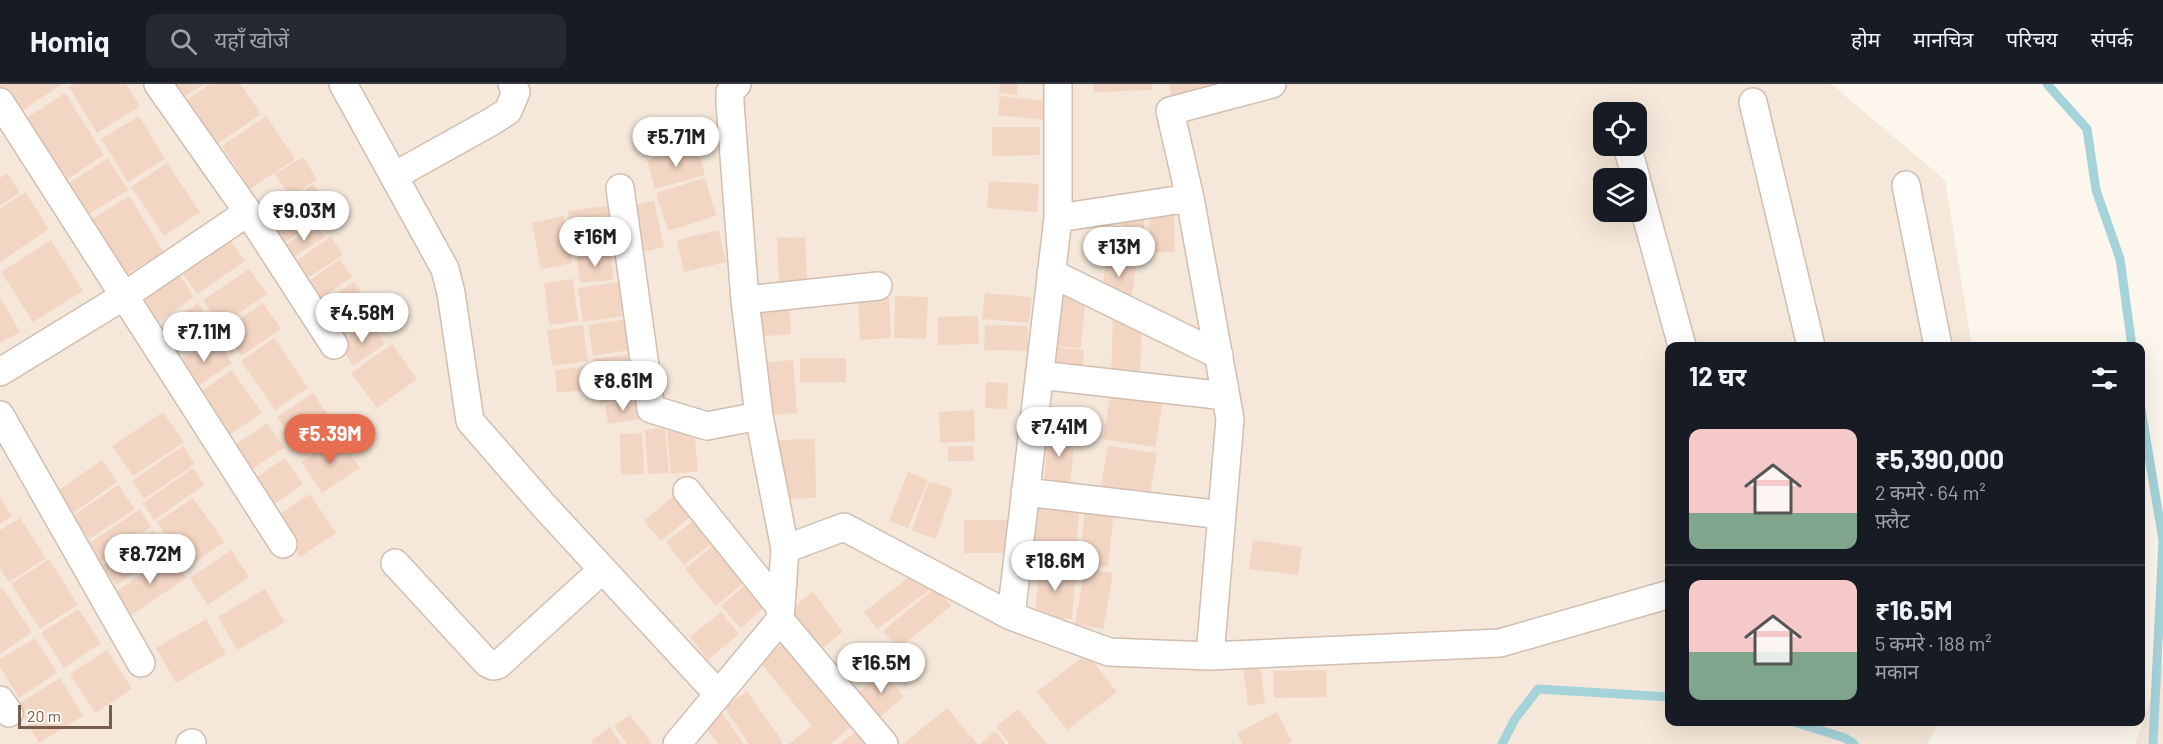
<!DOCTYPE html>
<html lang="hi">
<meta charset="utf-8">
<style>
:root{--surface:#171b24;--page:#242831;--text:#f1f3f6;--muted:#9ea1a6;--line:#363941;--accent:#e76f51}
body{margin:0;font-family:Barlow,"Noto Sans Devanagari",sans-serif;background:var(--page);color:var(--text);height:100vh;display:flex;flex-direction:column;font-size:22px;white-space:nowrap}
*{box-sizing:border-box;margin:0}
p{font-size:20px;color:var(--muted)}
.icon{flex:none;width:33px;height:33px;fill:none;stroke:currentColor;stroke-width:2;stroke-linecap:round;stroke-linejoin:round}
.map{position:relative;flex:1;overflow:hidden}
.sheet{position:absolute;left:1665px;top:258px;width:480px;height:384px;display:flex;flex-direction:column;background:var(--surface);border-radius:12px;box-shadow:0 6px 24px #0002}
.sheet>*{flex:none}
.controls{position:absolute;left:1593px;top:18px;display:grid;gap:12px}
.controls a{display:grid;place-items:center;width:54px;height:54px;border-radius:12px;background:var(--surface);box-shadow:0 6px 24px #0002;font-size:30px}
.scale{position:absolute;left:18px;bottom:15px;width:94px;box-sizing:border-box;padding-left:6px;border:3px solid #7a5c4d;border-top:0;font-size:16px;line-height:21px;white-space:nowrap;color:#7a5c4d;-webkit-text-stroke:4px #fffaf3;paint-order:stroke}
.price{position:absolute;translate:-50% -51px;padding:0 14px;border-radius:21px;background:#fff;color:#222;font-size:20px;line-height:39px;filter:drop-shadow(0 2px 3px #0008)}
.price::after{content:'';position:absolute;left:50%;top:36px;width:18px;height:14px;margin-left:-9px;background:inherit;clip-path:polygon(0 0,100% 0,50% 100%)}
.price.selected{background:var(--accent);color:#fff}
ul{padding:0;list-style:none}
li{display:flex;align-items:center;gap:18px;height:150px;padding:0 24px}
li+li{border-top:2px solid var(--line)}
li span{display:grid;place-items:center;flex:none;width:168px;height:120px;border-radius:12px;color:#555}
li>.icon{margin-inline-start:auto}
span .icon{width:72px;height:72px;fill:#fffc;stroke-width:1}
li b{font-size:26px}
h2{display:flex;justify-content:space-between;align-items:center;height:72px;padding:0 24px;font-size:26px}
header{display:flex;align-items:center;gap:36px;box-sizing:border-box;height:84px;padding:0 30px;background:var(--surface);border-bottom:2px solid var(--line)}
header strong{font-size:28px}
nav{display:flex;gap:33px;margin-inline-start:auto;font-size:21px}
.search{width:420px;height:54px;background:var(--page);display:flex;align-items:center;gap:15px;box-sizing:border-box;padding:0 21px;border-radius:12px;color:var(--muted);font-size:22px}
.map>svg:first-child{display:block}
</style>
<header>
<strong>Homiq</strong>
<div class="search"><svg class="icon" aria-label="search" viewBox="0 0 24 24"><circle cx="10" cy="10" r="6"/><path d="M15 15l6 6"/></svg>यहाँ खोजें</div>
<nav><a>होम</a><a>मानचित्र</a><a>परिचय</a><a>संपर्क</a></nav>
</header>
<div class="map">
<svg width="2163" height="660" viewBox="0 0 2163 660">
<rect width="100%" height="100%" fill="#fdf6ec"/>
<path fill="#f5e8da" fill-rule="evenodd" d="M0,0h1831l114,96 27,166h-302v376h269l-12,22h-1927zM1604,28h32v34h-32zM1604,94h32v34h-32z
M2163,578v82h-28z"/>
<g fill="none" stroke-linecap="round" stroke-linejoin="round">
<path stroke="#a5d3da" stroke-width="9" d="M2047,0l40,45 9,61 24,69 12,87
M2140,319l23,137 -10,204
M1794,638l51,16 9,6
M1502,660l13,-25 23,-30 132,8"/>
</g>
<path fill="#f3d5c3" d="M0,0h62l-48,32 -14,-21z
M73,0h53l14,22 -43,27 -28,-46z
M172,0h32l-22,14z
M210,0h30l21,30 -44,30 -30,-44z
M1000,0h18l-1,11 -18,-2z
M1094,0h58v6l-58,2z
M1169,0h44l2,9 -43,8z
M65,9l39,62 -42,28 -40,-62z
M1000,12l47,5 -2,19 -47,-5z
M139,32l26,43 -37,23 -27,-43z
M266,32l29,43 -45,30 -28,-43z
M992,43h48v28l-48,1z
M697,62l8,29 -50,14 -8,-29z
M303,73l14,22 -27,18 -15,-23z
M108,74l20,32 -49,30 -20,-31z
M167,79l33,49 -36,24 -33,-49z
M7,89l13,20 -20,12v-27z
M705,94l11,38 -48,15 -12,-38z
M989,97l50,3 -2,28 -50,-4z
M313,100l18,27 -51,35 -18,-27z
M25,108l24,37 -49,33v-53z
M129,112l35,56 -40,24 -35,-55z
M654,117l10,46 -25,6 -10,-47z
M614,121l5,38 -46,7 -5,-39z
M1174,129l1,39 -25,1 -1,-39z
M563,132l9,47 -31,6 -9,-46z
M1144,132v38l-22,-1 1,-36z
M1096,140l24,2 -2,33 -24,-1z
M316,141l9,12 -34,22 -9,-12z
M719,146l7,32 -42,10 -7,-32z
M331,153l12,18 -40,26 -12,-17z
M805,153l2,45 -28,1 -2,-45z
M51,156l32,51 -50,31 -32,-50z
M231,157l14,20 -48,33 -14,-20z
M611,170l2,26 -33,3 -3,-26z
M340,175l12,18 -38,26 -12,-17z
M1106,176l30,5 -4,30 -30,-5z
M249,185l18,25 -47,32 -17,-26z
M179,190l15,23 -43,30 -15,-24z
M573,195l5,42 -29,4 -5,-42z
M354,198l20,30 -38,25 -20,-30z
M619,198l4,34 -40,6 -5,-34z
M1060,205l26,3 -5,56 -28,-2 2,-23 17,1 -16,-2z
M985,209l47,4 -3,26 -47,-4z
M889,212l2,42 -31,2 -2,-42z
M895,212l33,1 -2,42 -32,-1z
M0,213l20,35 -20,11z
M198,219l17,25 -46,31 -16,-25z
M263,219l18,26 -40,27 -18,-26z
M789,223l2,27 -37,3 -2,-27z
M978,232l1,28 -41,1v-28z
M1113,234l29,2 -2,56h-29z
M626,235l4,31 -37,6 -5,-31z
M371,238l14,22 -32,22 -14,-23z
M583,241l5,36 -36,5 -5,-36z
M985,241l43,1v25l-44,-1z
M215,253l17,26 -40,27 -17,-26z
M274,254l34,50 -33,22 -34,-49z
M392,260l25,35 -40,29 -26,-35z
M1055,263l29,3 -2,20 -29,-3z
M632,270l3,23 -40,5 -2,-23z
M800,274h46v24h-46z
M793,276l4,53 -33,3 -4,-53z
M590,282l2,23 -35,4 -2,-23z
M232,286l30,43 -37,25 -29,-43z
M637,295l2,18 -39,6 -2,-19z
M986,298l22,1 -1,26 -22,-1z
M1111,308l52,8 -8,47 -52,-8z
M313,309l23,34 -36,24 -23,-34z
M638,317l2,18 -32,5 -3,-19z
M974,326l1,31 -35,2 -1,-31z
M163,328l21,30 -51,34 -21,-30z
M267,339l17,25 -38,25 -17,-24z
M665,344l4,45 -21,1 -3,-44z
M694,344l4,43 -27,3 -4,-43z
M1048,344l27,2 -5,58 -26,-2z
M642,349l2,41 -23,1 -1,-41z
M339,353l21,31 -38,25 -21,-31z
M815,355l1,59 -37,1 -1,-59z
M183,362l12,18 -51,35 -12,-18z
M973,362l1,15h-26v-14z
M1108,362l49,7 -9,52 -49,-9z
M285,374l18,26 -33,23 -18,-27z
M102,376l15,22 -47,33 -15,-22z
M193,384l11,17 -50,35 -11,-17z
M908,388l20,8 -20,48 -19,-7z
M929,397l24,8 -17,50 -24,-8z
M118,401l17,24 -46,30 -16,-23z
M680,407l17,20 -36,30 -17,-20z
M310,410l26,39 -36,24 -26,-39z
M0,413l12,19 -12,8z
M193,414l31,44 -36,25 -31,-45z
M1037,417l43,4 -6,60 -43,-5z
M1085,423l29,3 -6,57 -28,-3z
M140,425l11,18 -51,35 -12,-18z
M702,430l18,23 -36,28 -18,-23z
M20,434l26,40 -37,24 -9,-14v-38z
M964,436h49v33h-49z
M153,447l14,20 -51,34 -14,-19z
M1253,456l49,7 -4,28 -49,-6z
M718,458l31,36 -33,28 -31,-37z
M231,466l18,27 -41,28 -18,-27z
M171,470l15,24 -56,38 -16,-23z
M49,475l29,46 -38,24 -29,-45z
M1039,481l37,3 -4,51 -37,-2z
M1085,484l28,5 -10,56 -28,-5z
M916,488l13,18 -52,39 -13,-17z
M752,495l19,22 -30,27 -20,-22z
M936,503l15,19 -53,43 -15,-18z
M2,504l30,44 -32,22v-65z
M265,505l20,33 -48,28 -19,-33z
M813,508l30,40 -25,19 -30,-40z
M78,525l23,34 -37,25 -23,-35z
M721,528l18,22 -31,26 -18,-23z
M206,535l20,35 -50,29 -20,-35z
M35,554l22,35 -38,25 -19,-31v-8z
M790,554l67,84 -27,22h-41l23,-18 -52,-64z
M107,566l25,39 -37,24 -25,-39z
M1087,570l30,38 -50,38 -30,-38z
M902,572l16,20 -13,10 -16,-20z
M1260,581l5,38 -17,3 -5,-39z
M1327,586v27l-53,1 -1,-27z
M884,587l20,26 -26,21 -20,-26z
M60,594l23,38 -44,27 -23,-38z
M747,607l36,51 -2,2h-32l-25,-37z
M947,624l30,36h-74z
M1018,625l29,35h-37l-14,-17z
M1277,628l15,30 -4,2h-46l-5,-11z
M722,629l22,31h-26l-14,-19z
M630,631l22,29h-25l-13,-18z
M610,643l11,17h-28l-2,-3z
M858,646l11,14h-29z
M995,647l10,12 -1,1h-24z"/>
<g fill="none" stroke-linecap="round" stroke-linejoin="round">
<defs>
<path id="street" d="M158,0l90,128 86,133
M343,0l102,185 6,24 19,128 75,86 173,187
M0,18l283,442
M1753,18l58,244
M1627,62l9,32
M394,92l97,-54 17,-11 8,-19 -4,-8
M1636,95l46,167
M1906,101l32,161
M620,104l31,221 56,17 52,-10
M1058,134l132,-20
M1051,189l168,82
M745,216l133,-14
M0,288l124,-76 124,-84
M1039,291l187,21
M0,331l141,248
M687,407l94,117
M1025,408l197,23
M785,465l59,-22 167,89 98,36 101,4 290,-13 170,-49
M395,479l92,100 6,3 5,-1 104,-95
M1011,532l47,-398v-134
M780,536l104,124
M1210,572l20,-237 -40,-221 -20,-87 102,-27
M0,616l9,13
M190,660l2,-1
M677,660l103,-124 5,-71 -26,-133 -14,-116 -15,-197v-11l7,-8"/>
</defs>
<use href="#street" stroke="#d1beb0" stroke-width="30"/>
<use href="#street" stroke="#fff" stroke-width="27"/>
</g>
</svg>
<div class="controls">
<a><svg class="icon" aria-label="locate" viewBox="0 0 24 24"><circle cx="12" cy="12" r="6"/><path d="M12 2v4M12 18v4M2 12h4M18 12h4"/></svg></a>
<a><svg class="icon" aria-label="layers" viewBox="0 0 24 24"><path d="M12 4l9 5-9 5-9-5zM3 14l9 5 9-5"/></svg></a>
</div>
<div class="scale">20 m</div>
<b class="price" style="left:676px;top:84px">₹5.71M</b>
<b class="price" style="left:304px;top:158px">₹9.03M</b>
<b class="price" style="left:595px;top:184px">₹16M</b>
<b class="price" style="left:1119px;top:194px">₹13M</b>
<b class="price" style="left:362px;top:260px">₹4.58M</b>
<b class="price" style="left:204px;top:279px">₹7.11M</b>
<b class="price" style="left:623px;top:328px">₹8.61M</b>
<b class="price" style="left:1059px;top:374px">₹7.41M</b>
<b class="price selected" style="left:330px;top:381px">₹5.39M</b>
<b class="price" style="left:150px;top:501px">₹8.72M</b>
<b class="price" style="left:1055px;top:508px">₹18.6M</b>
<b class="price" style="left:881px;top:610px">₹16.5M</b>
<section class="sheet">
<h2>12 घर<svg class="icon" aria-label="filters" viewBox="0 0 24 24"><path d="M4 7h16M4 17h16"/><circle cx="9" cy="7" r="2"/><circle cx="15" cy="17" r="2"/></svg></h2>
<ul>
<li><span style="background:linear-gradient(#f6c9c9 70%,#7fa58c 0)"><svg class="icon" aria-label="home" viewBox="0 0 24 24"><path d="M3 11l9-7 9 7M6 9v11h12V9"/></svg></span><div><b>₹5,390,000</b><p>2 कमरे · 64 m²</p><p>फ़्लैट</p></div></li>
<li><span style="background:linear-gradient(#f6c9c9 60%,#7fa58c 0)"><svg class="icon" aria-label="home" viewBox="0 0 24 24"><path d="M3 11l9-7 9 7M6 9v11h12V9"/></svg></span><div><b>₹16.5M</b><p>5 कमरे · 188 m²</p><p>मकान</p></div></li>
</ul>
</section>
</div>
